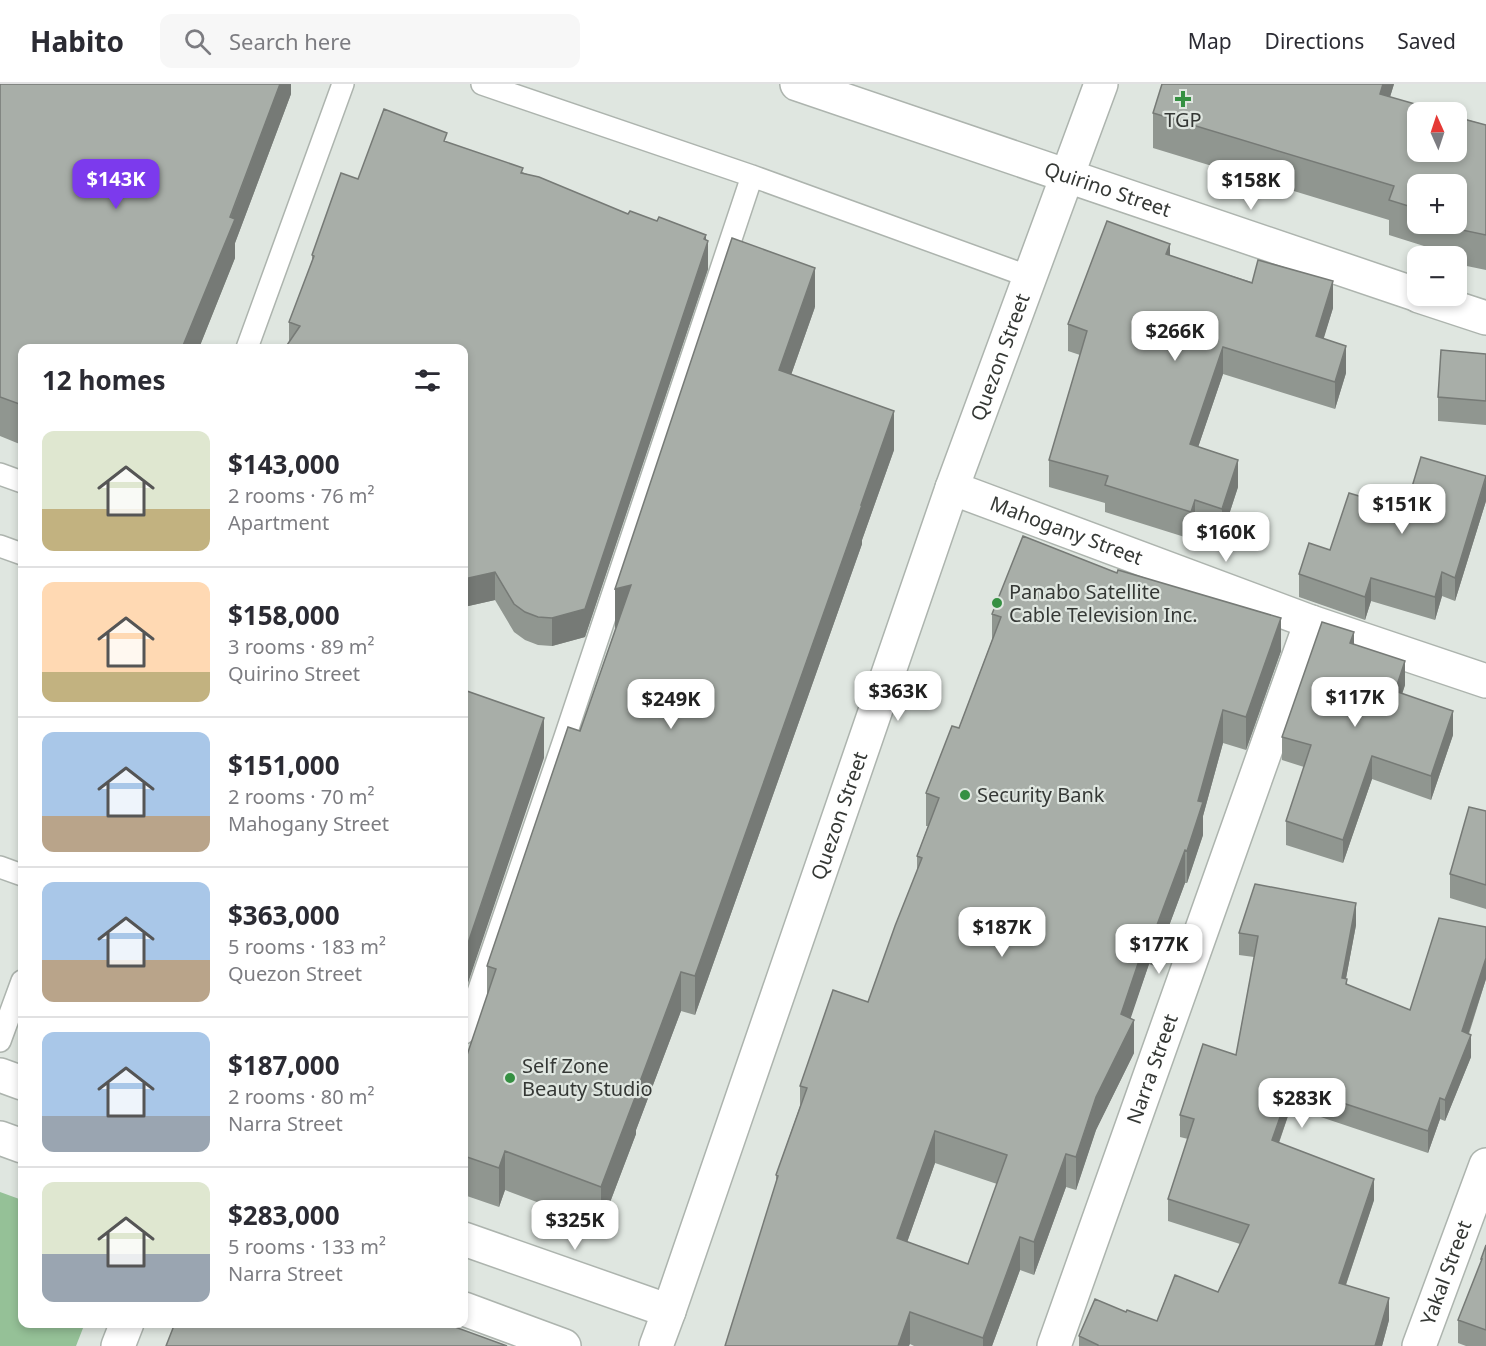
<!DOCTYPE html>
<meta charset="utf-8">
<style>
:root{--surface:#fff;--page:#f7f7f7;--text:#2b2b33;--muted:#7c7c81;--line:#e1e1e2;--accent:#7c3aed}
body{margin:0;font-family:"Noto Sans",sans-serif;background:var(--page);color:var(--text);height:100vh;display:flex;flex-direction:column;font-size:22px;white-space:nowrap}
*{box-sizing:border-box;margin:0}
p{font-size:20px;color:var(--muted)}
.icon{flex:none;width:33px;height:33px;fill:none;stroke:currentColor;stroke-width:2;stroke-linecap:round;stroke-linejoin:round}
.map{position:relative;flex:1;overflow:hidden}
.drawer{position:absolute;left:18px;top:260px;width:450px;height:984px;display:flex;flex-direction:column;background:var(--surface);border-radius:12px;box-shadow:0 3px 9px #0003}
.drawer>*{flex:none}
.needle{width:39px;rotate:357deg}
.controls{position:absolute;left:1407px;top:18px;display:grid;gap:12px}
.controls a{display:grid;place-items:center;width:60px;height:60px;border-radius:12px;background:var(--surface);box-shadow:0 3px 9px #0003;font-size:30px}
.price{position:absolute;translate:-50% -51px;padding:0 14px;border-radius:12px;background:#fff;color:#222;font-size:20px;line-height:39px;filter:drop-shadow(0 2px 3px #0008)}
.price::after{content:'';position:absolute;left:50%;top:36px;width:18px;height:14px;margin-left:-9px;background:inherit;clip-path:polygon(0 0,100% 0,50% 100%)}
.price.active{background:var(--accent);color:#fff}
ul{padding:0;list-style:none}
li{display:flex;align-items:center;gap:18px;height:150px;padding:0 24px}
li+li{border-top:2px solid var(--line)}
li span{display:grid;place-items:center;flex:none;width:168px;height:120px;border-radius:12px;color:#555}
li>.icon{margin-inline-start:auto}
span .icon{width:72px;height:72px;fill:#fffc;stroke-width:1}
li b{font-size:26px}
h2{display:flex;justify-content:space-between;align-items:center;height:72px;padding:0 24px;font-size:26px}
header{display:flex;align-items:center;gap:36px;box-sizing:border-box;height:84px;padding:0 30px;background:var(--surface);border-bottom:2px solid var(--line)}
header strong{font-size:28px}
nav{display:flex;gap:33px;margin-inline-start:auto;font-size:21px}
.search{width:420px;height:54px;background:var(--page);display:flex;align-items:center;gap:15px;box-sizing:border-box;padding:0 21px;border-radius:12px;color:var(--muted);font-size:22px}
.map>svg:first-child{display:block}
</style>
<header>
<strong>Habito</strong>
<div class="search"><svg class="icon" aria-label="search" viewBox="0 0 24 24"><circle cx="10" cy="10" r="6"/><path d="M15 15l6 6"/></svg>Search here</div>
<nav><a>Map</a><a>Directions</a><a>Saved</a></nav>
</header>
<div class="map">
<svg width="1486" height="1262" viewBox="0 0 1486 1262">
<rect width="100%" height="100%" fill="#dfe6e0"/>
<path fill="#95c197" d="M0,1108l22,8v123h63l-9,23h-76z"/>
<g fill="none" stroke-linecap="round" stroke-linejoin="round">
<defs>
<path id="lane" d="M482,0l270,92 278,101
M247,264l96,-264
M0,390l22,8
M0,462l22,8
M0,783l22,8
M464,949l101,-296 187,-561
M0,957l22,-60"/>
<g id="street">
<path id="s1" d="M952,404l359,134 175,59"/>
<path d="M0,991l22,8"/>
<path d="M0,1054l22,8"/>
<path d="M464,1155l205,72"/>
<path d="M464,1225l100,37"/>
<path d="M118,1262l9,-23"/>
<path id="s2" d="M1054,1262l257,-724"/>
<path id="s3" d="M1419,1262l67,-181"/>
</g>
<g id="secondary">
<path id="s4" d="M797,0l621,211"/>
<path d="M1419,212l67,22"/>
<path id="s5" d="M656,1262l13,-35 283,-823 149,-404"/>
</g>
</defs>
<use href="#lane" stroke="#adb4ae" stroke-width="24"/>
<use href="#street" stroke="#adb4ae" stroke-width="36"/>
<use href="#secondary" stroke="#adb4ae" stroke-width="36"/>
<use href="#lane" stroke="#fff" stroke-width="21"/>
<use href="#street" stroke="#fff" stroke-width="33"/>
<use href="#secondary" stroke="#fff" stroke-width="33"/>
</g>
<path fill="#909690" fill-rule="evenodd" d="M0,0h291v10l-56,149v15l-36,90h-177v97l-22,-9z
M1394,0l-4,13 96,28v145l-24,-5v-7l-73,-23v-15l-236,-72v-35zM1418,100h38v40h-38z
M447,58l181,72 78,26 2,29 -123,368 -33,9 -14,-1 -13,-5 -11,-8 -19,-32 -31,7v-259l-175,-7v-19l23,-60v-7z
M1170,172l163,52 -10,31 23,34 -11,36 -112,-35 -25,73 40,40 -16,49 -27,-9 -4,12 -86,-27v-9l-56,-16v-27l31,-105 -12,-4v-27z
M815,223l-24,68 103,75 -32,90v4l-167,471 -14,-4 -45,119v4l-35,92 -96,-36 -6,17 -35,-12v-131l23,-68v-30l93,-235 36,-103h-1z
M1486,270v71l-48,-4v-24z
M1486,392v25l-31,100 -13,-5 -7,24 -64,-19 -6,19 -66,-23v-23l31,-24 75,-40z
M992,530l289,37 -35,99 -23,-7 -20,73v19l-16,48h-2l-31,83 -5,-2 -19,54 4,35 -38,77 -20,60 -10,-3 -32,88 -14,-5 -28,76h-78l-4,-2 -134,-159v-10l24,-69v-20l68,-84 49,-131v-15l11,-30h-2v-33l33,-65 33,-88zM935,1079l62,21 -29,80 -61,-22z
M1354,560l51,41 -3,9 51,41 -22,65 -59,-21 -29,84 -57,-18v-24l18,-54 -22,-7v-23z
M1486,727v98l-36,-11v-24z
M1356,841l-10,53 1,7 63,25 76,-83v52l-17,55 2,23 -26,64 -5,-2 -12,34 -137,-46 -12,36 95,57 -28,85 43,35 -7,26h-303v-10l47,-24 31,9 61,-29 22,-48 -72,-23v-22l20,-60 -8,-2v-22l56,-60 18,-98 -15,-2v-22z
M1486,1161v101h-20l-8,-3v-23l23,-57v-4z"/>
<path fill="#767a76" d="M280,0h11v10l-56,149v15l-36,90h-17z
M1383,0h11l-14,45v-35z
M706,151v12l2,-6v28l-123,368 -33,9v-28z
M1170,160v27l-4,-17z
M815,184v39l-36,102v-39z
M1333,197v27l-17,56v-28z
M1346,262v27l-11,36v-27z
M1223,263v27l-33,97v-27z
M894,327v39l-32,90v4l-167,471v-39z
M1238,376v27l-16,49v-27z
M1486,394v23l-31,100v-23z
M1195,416v27l-4,12v-27z
M495,488v28l-31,7v-28z
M1442,488v24l-7,24v-23z
M1371,494v23l-6,19v-23z
M631,501v39l-16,4v-39z
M1281,534v33l-35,99v-33z
M1354,548v24l-4,-13z
M1405,577v24l-10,30v-24z
M1223,626v33l-20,73v19l-16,48v-32l11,-50z
M1453,627v24l-22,65v-24z
M544,634v40l-80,237v-40z
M1372,672v23l-29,84v-23z
M1185,766v33l-31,83v-33z
M1356,819v22l-14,75v-22z
M1149,847v33l-28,83v-33z
M1486,874v21l-24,74v-22z
M681,888v39l-45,119v4l-35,92v-39z
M1134,936v33l-38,77 -20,60v-33l20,-60z
M1471,951v22l-26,64v-21z
M1291,1002v21l-19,55v-22z
M1440,1014v21l-12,34v-22z
M935,1047v32l-38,108v-33z
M505,1067v39l-6,17v-39z
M1066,1070v33l-32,88v-33z
M1374,1095v21l-35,105v-22z
M1020,1153v33l-28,76h-9v-8z
M1389,1214v22l-7,26h-7z
M910,1228v32l-1,2h-11z"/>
<path fill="#a8aea8" stroke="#767a76" stroke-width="1.5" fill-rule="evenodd" d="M0,0h280l-50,133 5,2 -53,129h-160v57l-22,-8z
M1162,0h221l-3,10 63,18h-25v40h38v-35l30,8v110l-24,-5 1,-6 -7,-2v-38h-38v25l-29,-9 5,-14 -241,-73z
M384,25l63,24 -3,8 79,27 -2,5 18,4 89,37 2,-3 27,10 2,-4 47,18 -2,4 4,2 -123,368 -33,9 -14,-1 -13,-5 -11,-8 -19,-32 -31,7v-231h-179l15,-22 -11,-4 25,-66 -2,-1 29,-82 17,6z
M1107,137l63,23 -4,10 86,29 6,-23 75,21 -17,55 30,10 -11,36 -112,-35 -33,97 48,16 -16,49 -27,-9 -4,12 -86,-27 3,-9 -59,-16 38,-129 -19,-7z
M732,154l83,30 -36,102 115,41 -33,94h1l-167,471 -14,-4 -46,123h1l-35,92 -96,-36 -6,17 -35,-12v-92l32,-95 -9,-3 81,-239 12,4 51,-146 -16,4z
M1441,266l45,4v47l-48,-4z
M1421,373l65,19 -31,102 -13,-6 -7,25 -64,-19 -6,19 -66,-23 10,-31 21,7 19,-57 56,17z
M1023,452l94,37 1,-3 163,48 -35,99 -23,-7 -25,91 5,1 -16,49 -2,-1 -31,83 -5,-2 -28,83 13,6 -38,77 -20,60 -10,-3 -32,88 -14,-5 -37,101 -73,-26 -12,34h-173l53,-170 -2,-1 31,-87 -7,-2 33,-96 35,12 27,-76 27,-68 -5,-2 22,-58 -13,-5 26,-67 7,2 42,-111 -9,-3zM935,1047l72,24 -39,109 -71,-26z
M1322,538l32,10 -4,11 55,18 -10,30 58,20 -22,65 -59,-20 -29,84 -57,-19 25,-76 -29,-8z
M464,606l80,28 -80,237z
M1469,723l17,4v74l-36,-11z
M1255,800l101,19 -14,75 5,1 -1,5 64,26 29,-92 47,9v31l-24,73 9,4 -26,65 -5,-2 -12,33 -137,-45 -19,54 102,39 -35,104 50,15 -14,48h-277v-1l-19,-9 16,-37 31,13 1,-2 30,11 18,-46 43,17 31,-67 -81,-26 26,-80 -14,-4 23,-71 33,11 22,-119 -19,-3z
M1486,1161v85l-28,-10 24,-61h-1z
M175,1239h269l63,23h-341z"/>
<g fill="#359042" stroke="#dfe6e0" stroke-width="2">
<path d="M1180 6h6v6h6v6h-6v6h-6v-6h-6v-6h6z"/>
<circle cx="997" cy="519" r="6"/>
<circle cx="965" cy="711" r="6"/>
<circle cx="510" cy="994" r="6"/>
</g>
<g text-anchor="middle" stroke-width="4.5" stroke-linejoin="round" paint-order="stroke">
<g font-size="20" fill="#353835" stroke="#dfe6e0" text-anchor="start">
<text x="1183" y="43" text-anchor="middle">TGP</text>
<text x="1009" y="515">Panabo Satellite<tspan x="1009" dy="23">Cable Television Inc.</tspan></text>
<text x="977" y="718">Security Bank</text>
<text x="522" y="989">Self Zone<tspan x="522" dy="23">Beauty Studio</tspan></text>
</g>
<g font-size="20" fill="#353835" stroke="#dfe6e0">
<text dy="7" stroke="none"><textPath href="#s4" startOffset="328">Quirino Street</textPath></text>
<text dy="7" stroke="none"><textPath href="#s5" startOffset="1047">Quezon Street</textPath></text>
<text dy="7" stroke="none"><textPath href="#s1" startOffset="122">Mahogany Street</textPath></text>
<text dy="7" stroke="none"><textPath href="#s5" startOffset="561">Quezon Street</textPath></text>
<text dy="7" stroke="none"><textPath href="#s2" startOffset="294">Narra Street</textPath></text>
<text dy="7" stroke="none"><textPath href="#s3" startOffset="78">Yakal Street</textPath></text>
</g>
</g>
</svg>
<div class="controls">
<a><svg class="needle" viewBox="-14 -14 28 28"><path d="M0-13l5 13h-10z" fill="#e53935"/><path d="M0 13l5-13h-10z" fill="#7c7c81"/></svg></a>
<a>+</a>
<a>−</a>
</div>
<b class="price active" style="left:116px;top:126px">$143K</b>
<b class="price" style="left:1251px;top:127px">$158K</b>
<b class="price" style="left:1175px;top:278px">$266K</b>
<b class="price" style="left:1402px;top:451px">$151K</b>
<b class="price" style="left:1226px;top:479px">$160K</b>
<b class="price" style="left:898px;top:638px">$363K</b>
<b class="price" style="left:1355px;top:644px">$117K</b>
<b class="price" style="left:671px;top:646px">$249K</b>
<b class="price" style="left:1002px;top:874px">$187K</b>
<b class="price" style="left:1159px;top:891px">$177K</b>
<b class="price" style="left:1302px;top:1045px">$283K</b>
<b class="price" style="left:575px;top:1167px">$325K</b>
<section class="drawer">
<h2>12 homes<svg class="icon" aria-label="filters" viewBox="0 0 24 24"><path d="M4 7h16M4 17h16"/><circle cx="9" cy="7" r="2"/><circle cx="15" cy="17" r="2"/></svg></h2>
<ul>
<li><span style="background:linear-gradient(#dfe7d0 65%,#c2b280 0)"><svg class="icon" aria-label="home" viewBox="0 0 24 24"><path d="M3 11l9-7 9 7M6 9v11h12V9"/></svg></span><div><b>$143,000</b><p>2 rooms · 76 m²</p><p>Apartment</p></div></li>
<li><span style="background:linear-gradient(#ffd9b3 75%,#c2b280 0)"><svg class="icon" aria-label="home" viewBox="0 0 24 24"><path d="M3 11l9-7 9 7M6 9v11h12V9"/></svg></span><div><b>$158,000</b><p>3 rooms · 89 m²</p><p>Quirino Street</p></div></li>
<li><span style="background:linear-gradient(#a9c7e8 70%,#b9a48a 0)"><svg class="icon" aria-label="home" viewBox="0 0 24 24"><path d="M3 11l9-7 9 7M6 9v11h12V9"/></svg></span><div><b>$151,000</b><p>2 rooms · 70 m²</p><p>Mahogany Street</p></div></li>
<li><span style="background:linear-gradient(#a9c7e8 65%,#b9a48a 0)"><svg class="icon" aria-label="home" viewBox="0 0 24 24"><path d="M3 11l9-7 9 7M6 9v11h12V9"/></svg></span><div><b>$363,000</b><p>5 rooms · 183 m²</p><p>Quezon Street</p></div></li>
<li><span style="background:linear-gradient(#a9c7e8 70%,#9aa5b1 0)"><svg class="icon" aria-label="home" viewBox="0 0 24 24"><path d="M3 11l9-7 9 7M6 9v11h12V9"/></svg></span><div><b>$187,000</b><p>2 rooms · 80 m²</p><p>Narra Street</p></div></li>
<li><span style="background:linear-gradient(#dfe7d0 60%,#9aa5b1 0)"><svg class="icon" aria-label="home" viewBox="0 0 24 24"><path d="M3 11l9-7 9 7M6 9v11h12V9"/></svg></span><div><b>$283,000</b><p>5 rooms · 133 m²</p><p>Narra Street</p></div></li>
</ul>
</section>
</div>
